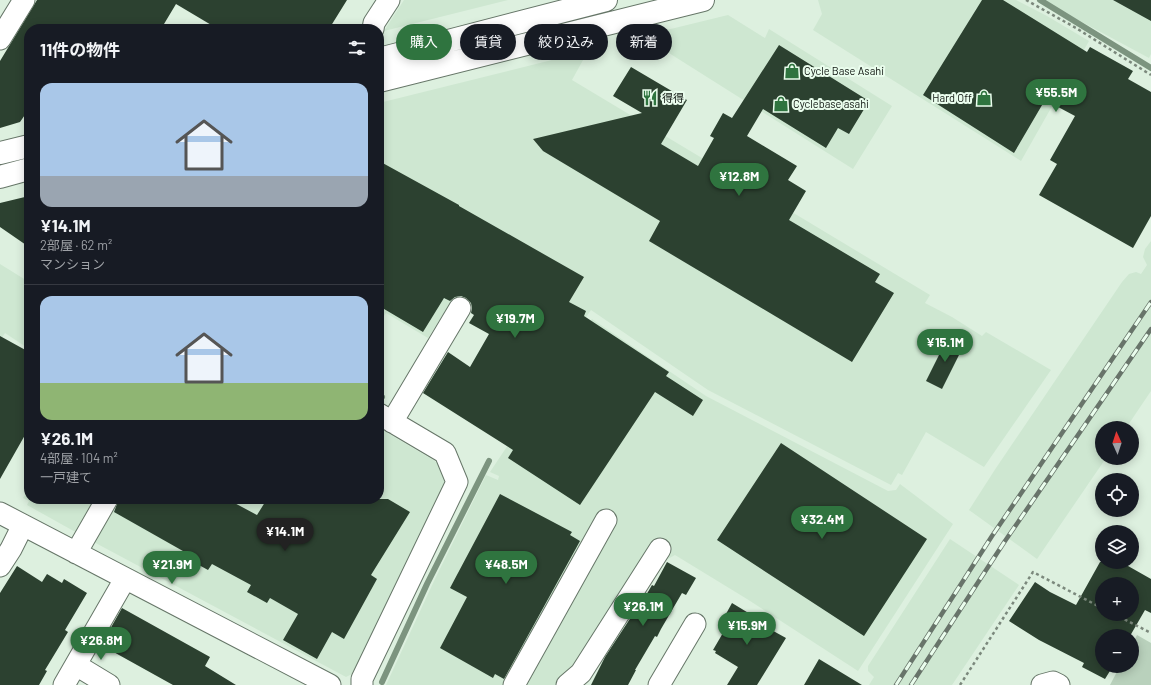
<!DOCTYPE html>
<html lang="ja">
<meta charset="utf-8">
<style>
:root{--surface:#171b24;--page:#242831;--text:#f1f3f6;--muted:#9ea1a6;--line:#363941;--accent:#2f743f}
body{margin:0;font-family:Barlow,"Noto Sans JP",sans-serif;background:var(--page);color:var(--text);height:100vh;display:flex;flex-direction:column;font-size:15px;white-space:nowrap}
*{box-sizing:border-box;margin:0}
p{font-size:13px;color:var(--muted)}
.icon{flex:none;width:22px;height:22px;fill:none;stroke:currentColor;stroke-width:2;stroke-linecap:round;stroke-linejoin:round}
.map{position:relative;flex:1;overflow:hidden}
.sheet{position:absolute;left:24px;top:24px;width:360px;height:480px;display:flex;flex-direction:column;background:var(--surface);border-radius:16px;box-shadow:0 2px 10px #0003}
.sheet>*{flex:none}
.banner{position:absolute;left:396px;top:24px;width:380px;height:36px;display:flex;gap:8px}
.needle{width:26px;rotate:357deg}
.fabs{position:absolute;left:1095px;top:421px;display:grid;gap:8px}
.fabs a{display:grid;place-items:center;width:44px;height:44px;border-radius:50%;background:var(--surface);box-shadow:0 2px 10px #0003;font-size:20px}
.price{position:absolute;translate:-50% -34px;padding:0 9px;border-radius:14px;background:var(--accent);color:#fff;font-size:13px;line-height:26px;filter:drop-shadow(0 1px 2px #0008)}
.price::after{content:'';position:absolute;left:50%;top:24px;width:12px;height:9px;margin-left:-6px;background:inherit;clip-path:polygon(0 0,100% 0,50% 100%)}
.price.selected{background:#222;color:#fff}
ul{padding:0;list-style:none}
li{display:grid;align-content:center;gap:8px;height:212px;padding:0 16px}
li+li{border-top:1px solid var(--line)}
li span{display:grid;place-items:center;height:124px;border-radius:12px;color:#555}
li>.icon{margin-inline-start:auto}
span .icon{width:72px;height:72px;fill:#fffc;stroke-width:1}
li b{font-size:17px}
h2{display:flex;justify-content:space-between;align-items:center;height:48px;padding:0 16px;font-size:17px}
.tag{padding:0 14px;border-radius:18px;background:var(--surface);box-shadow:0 2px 10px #0003;font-size:14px;line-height:36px}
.tag.selected{background:var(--accent);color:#fff}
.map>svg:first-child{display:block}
</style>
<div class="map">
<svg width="1151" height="685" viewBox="0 0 1151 685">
<rect width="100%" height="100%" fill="#ddf0df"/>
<path fill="#cee7d1" d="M404,0h104l-124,31z
M818,0h198l31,16 42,25 -68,120 -208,-131 9,-16z
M1041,0h110v54l-2,4z
M728,15l37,23 4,-9 123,77 -39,63 -211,-133z
M588,51l-16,29 358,215 -5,8 27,14 30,19 4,-4 65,38 -67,97 -58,-35 -24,43 -4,-2 -7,12 -183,-95 -117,-80 -25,36 -106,-59 -32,51 -42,-25 -7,10v-220z
M1151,241v150l-25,37h-24v30h4l-69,101 -68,-49 27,-42 126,-186 7,-8 7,-2 5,2 6,-9 -4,-8 2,-8z
M0,264l29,18v67l-24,-16 -5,8z
M592,319l114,77 182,95 8,-1 4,-6 53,40 -95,147 -111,-72 -72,-44 -11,6 -84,124h-194l48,-104 52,-106 12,5 1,-4 -9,-4z
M379,428l61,36 5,19 -91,190 -8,4 -256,-137 22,-41h267z
M29,488v11h73l-23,35 -52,-29 2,-4 -6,-3z
M950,539l69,46 -67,100h-83l5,-8 -6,-6v-5z"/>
<path fill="#b9d1bc" d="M1137,635l14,8v42h-41l10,-19h12v-21z"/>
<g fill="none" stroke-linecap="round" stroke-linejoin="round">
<path stroke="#7c947f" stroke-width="6" d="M1040,0l111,68
M379,395l3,2
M382,682l45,-98 62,-123"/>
</g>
<path fill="#2c4130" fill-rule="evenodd" d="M37,0h310l-18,29h-111l-42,-25 -15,25h-132v80l-9,13 -20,6v-67z
M982,0h21l84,52 3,-5 43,24 -5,8 23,13v124l-18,32 -94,-53 18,-31 -7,-4 25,-44 -30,-16 -31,53 -91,-58z
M1113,0h38v21z
M779,45l90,56 -20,33 -11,-6 -12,20 -63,-39 -16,27 50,30 -9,14 18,11 -17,29 91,54 -5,8 19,11 -42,69 -203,-121 11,-20 -117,-70 -10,-12 109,-26 -29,-17 18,-29 56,33 -26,44 37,22 16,-28 -4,-2 13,-23 9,5z
M379,161l80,44v1l125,71 -15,25 17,9 -2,5 85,56 -3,4 37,24 -10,16 -38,-24 -75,113 -72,-47 5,-8 -90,-57 25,-41 22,15 19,-33 -20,-11 5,-8 -3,-2 1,-5 -1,-5 -5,-5 -5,-2 -6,1 -5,4 -6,-3 -21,34 -44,-26z
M29,196v51l-29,-20v-24z
M0,336l29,16v76l-29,51z
M948,337l16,8 -22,44 -16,-8z
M781,443l146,96 -63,97 -147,-96z
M500,494l72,38 -2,3 10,6 -76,138 -9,-5 -2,4 -53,-30 27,-51 -17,-9z
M119,499h108l30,16 10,-16h121l22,13 -39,63 6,4 -33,60 -12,-7 -15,27 -34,-19 15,-26 -28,-16 -3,5 -20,-11 4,-7 -39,-21 -4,6 -20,-11 2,-4 -76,-43z
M667,562l29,16 -10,17 -4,-2 -21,36 -4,8 -2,-1 -20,34h1l-8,15h-37l14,-28 32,-49 1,1 14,-24 2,1z
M1100,562h21l30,17v34l-6,-3 -15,26h-28v30h11l-8,13 -23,-12 2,-4 -45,-23 -30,-19 26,-39 15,10 26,13zM1102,584h30v30h-30z
M17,566l25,16 5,-8 15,9 2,-4 23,14 -22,37 3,2 -23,38 2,1 -8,14h-39v-92z
M732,603l28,17 -1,3 27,15 -29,47h-30l11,-18 -23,-14 1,-2 -3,-1 14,-24 -6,-3z
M122,608l88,49 -5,9 31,19h-63l-72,-40z
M819,659l43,26h-58z"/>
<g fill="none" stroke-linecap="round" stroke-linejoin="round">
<defs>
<path id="minor" d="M373,29l1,-6 15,-23
M0,39l24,-39
M392,422l68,-114
M0,513l330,172
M76,553l31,-54
M0,566l11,-17 12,-24
M76,665l33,20
M64,685l61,-106
M362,685v-6l95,-197 -12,-29 -66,-39
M514,685l92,-165
M567,685l14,-12 79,-124
M659,685l36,-61
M1042,685l11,-3 6,3"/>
<path id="highway" d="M379,59l227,-59
M379,81l324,-81
M0,153l29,-7
M0,177l29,-8"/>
</defs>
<use href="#minor" stroke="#667668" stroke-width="23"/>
<use href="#highway" stroke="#667668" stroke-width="24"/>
<path stroke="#7b887c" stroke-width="2.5" stroke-dasharray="3 3" stroke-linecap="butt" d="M1026,0l50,28 75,47
M1114,614l37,19
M960,685l73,-113 69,36"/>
<use href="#minor" stroke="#fff" stroke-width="21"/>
<use href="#highway" stroke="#fff" stroke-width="22"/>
<defs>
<path id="rail" d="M896,685l96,-149 159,-234
M911,685l94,-144 146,-212"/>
</defs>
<use href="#rail" stroke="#68746a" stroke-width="4.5"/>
<use href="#rail" stroke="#eafded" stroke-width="3" stroke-dasharray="9" stroke-linecap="butt"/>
</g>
<defs>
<symbol id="shop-bare" viewBox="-9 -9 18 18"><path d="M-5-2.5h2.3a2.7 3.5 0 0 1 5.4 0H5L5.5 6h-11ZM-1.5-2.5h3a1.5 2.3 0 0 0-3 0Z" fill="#2f743f" stroke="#eafded" stroke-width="2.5" paint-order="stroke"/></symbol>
<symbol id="restaurant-bare" viewBox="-9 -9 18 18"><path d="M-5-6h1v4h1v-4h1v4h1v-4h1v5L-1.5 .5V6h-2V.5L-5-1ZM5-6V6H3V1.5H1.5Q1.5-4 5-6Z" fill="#2f743f" stroke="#eafded" stroke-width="2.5" paint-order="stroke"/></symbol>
</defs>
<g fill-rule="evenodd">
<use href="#shop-bare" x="781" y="60" width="22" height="22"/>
<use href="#restaurant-bare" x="639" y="87" width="22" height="22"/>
<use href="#shop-bare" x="973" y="87" width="22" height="22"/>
<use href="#shop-bare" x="770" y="93" width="22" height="22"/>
</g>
<g text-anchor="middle" stroke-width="4" stroke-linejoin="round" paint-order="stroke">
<g font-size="11" fill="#0f1510" stroke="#eafded" text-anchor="start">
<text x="804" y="75">Cycle Base Asahi</text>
<text x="662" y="102">得得</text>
<text x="972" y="102" text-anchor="end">Hard Off</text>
<text x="793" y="108">Cyclebase asahi</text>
</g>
</g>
</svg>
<div class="fabs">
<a><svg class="needle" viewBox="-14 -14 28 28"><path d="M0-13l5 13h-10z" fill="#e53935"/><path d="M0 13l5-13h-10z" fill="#9ea1a6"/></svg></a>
<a><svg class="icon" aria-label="locate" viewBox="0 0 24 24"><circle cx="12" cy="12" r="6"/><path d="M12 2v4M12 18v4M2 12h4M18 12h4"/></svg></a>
<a><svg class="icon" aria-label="layers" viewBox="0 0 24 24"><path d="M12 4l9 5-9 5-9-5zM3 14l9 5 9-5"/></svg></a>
<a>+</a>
<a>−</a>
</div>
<b class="price" style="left:1056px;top:113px">¥55.5M</b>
<b class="price" style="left:739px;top:197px">¥12.8M</b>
<b class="price" style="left:515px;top:339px">¥19.7M</b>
<b class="price" style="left:945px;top:363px">¥15.1M</b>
<b class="price" style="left:822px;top:540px">¥32.4M</b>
<b class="price selected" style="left:285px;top:552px">¥14.1M</b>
<b class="price" style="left:172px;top:585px">¥21.9M</b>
<b class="price" style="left:506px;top:585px">¥48.5M</b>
<b class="price" style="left:643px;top:627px">¥26.1M</b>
<b class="price" style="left:747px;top:646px">¥15.9M</b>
<b class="price" style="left:101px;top:661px">¥26.8M</b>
<div class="banner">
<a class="tag selected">購入</a>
<a class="tag">賃貸</a>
<a class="tag">絞り込み</a>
<a class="tag">新着</a>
</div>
<section class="sheet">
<h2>11件の物件<svg class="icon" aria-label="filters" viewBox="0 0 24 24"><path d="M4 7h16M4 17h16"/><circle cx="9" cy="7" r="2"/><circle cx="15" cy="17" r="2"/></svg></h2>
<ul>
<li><span style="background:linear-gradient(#a9c7e8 75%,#9aa5b1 0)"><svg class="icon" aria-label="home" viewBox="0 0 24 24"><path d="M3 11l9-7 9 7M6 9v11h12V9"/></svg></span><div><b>¥14.1M</b><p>2部屋 · 62 m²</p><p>マンション</p></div></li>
<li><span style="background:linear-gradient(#a9c7e8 70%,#8fb573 0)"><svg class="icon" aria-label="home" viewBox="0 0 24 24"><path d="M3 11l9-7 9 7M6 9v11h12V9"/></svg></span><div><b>¥26.1M</b><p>4部屋 · 104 m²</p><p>一戸建て</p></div></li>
</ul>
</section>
</div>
